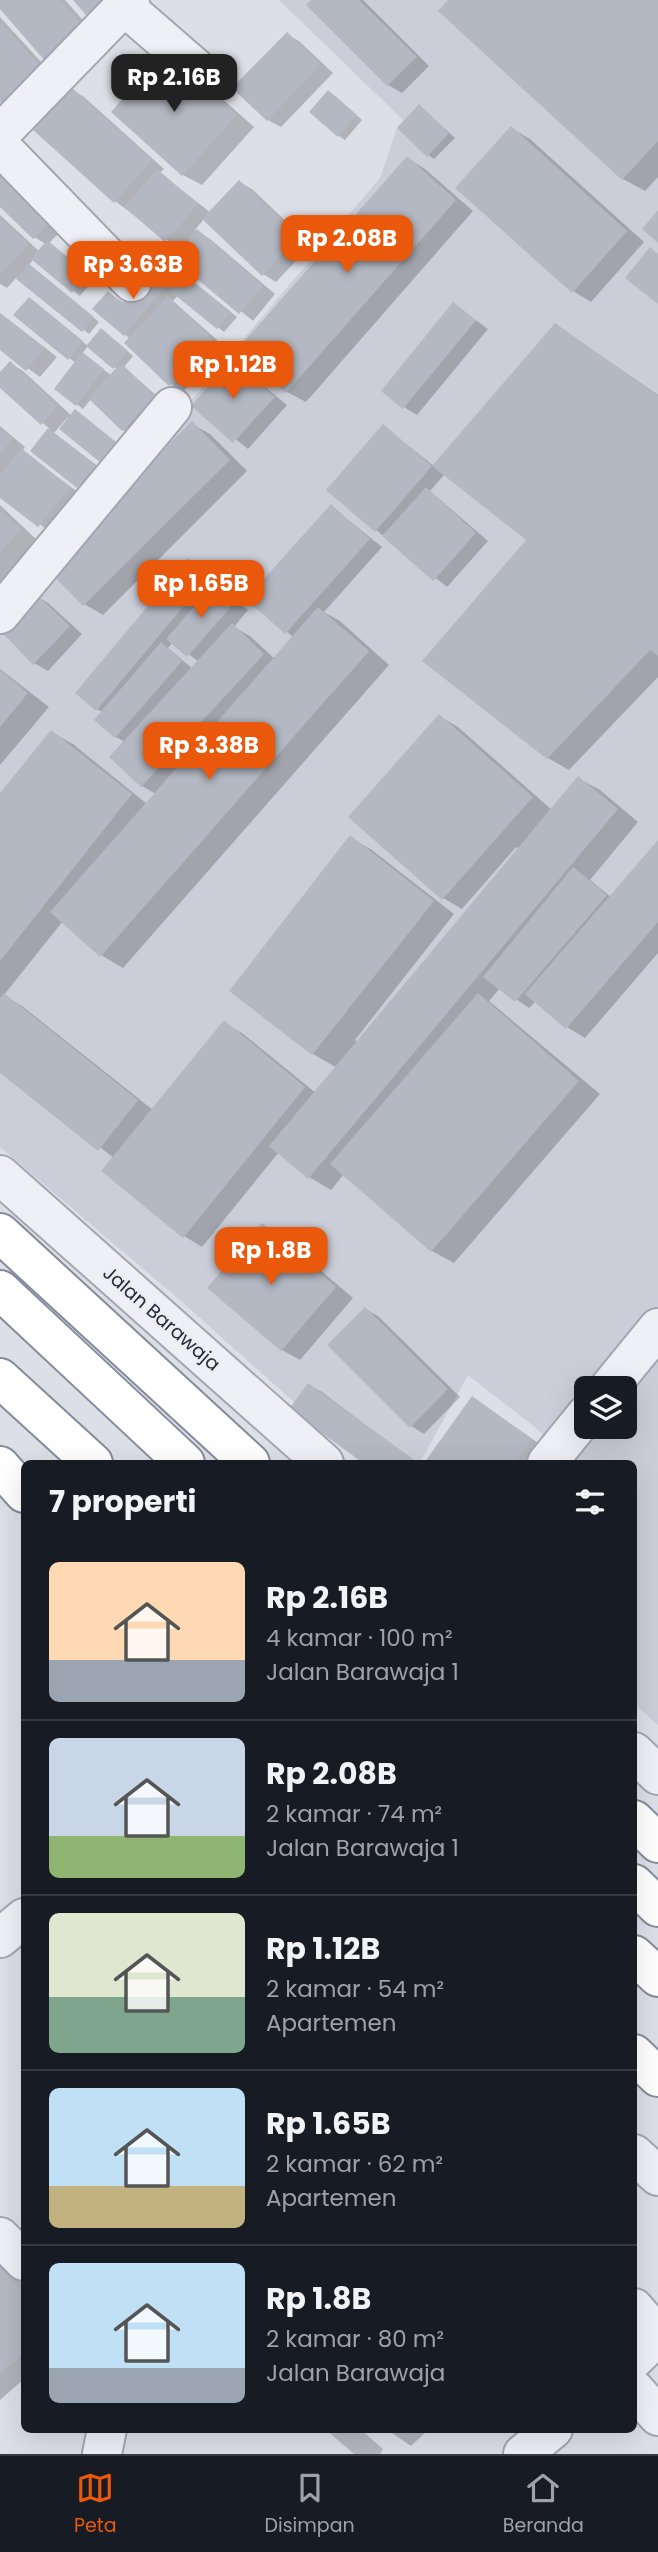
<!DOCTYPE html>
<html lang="id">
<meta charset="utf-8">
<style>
:root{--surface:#171b24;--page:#20242c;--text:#f1f3f6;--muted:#9ea1a6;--line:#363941;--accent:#ea580c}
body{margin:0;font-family:Poppins,sans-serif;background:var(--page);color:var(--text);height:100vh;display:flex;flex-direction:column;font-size:26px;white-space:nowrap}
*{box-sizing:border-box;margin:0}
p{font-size:23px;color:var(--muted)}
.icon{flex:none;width:38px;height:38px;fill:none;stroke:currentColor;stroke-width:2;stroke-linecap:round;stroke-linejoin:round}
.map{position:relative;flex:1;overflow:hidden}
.drawer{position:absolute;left:21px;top:1460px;width:616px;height:973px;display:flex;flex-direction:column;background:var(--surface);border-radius:10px;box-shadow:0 7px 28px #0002}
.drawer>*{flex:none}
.buttons{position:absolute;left:574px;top:1376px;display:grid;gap:14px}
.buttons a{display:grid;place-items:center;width:63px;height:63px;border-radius:10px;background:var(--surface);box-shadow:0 7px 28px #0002;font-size:35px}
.price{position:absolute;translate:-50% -60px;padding:0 16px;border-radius:14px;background:var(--accent);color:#fff;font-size:23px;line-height:46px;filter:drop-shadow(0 2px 4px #0008)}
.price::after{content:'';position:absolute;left:50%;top:42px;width:21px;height:16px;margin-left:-10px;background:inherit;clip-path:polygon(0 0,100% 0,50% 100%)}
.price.current{background:#222;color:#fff}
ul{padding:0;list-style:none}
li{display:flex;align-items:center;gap:21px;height:175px;padding:0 28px}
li+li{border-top:2px solid var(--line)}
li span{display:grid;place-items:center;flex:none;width:196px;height:140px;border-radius:10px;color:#555}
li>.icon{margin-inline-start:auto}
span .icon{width:84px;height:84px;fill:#fffc;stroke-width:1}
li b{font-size:30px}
h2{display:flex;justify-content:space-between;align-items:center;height:84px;padding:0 28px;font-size:30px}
.menu{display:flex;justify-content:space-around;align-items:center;height:98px;border-top:2px solid var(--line);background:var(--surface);font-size:19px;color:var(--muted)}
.menu a{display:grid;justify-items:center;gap:4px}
.menu .current{color:var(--accent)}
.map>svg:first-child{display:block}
</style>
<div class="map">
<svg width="658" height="2454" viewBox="0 0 658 2454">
<rect width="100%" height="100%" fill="#dddfe6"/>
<path fill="#cbced8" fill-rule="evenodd" d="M279,0h379v1725l-24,-21v-241h-93l1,-30 -74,-58 -48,88h-58l-181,-162 -181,-154v-521l380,-448 17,-50 6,-8zM586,1388h39v38h-39z"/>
<path fill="#0003" fill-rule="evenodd" d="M0,0h65l31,35 -96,-29z
M314,0h49l66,66 -27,27 -14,-8 -79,-80z
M450,0h208v177l-13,14 -22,-12 -183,-168z
M0,17l53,58 -37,34 -16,-10z
M287,34l13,8 33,31 -52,54 -13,-7z
M183,64l71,63 -52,58 -19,-10 -69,-63z
M71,89l13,8 80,72 -4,4 51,40 29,-31 13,8 58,55 -35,37 -13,-8 -59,-55 -9,11 15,9 65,55 -22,27 -78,-63 6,-8 -66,-49z
M335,96l27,24 -17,20 -6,-4z
M420,106l35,32 -21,21 -6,-4z
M511,128l19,11 114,103 -53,60 -18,-11z
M407,158l18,11 48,42 -167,191 -19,-10 -48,-42z
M0,204l70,18 -21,21 45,36 -14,17 -46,-37 -6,7 71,56 -10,12 -72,-57 -10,11 -7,-4v-69l40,37 6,-8 -12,-7z
M156,266l23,16 12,-2 46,37 -13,15 -46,-37 -5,6 52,46 -42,45 -13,-8 -45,-50 -17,-41 16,10z
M36,303l52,43 19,-12 26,22 -9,11 43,38 -31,32 -13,-7 -32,-31 -8,10 -27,-21 20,-25 -7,-5zM88,346l29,23 -6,6 -29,-21z
M454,304l34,25 -71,86 -13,-8z
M0,313l57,44 -17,20 -40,-29z
M556,325l102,70v282l-89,93 -21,-12 -19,-219 -84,-65 -15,17 58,50 -41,46 -71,-57 7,-104 51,40z
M233,361l54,44 -39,44 -54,-43z
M10,363l13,8 49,45 10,-1 41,33 -15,18 -40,-49 -14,16 54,41 -17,20 -59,-43 18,-22 -50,-42v-13z
M192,424l18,10 37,37 -144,144 -19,-11z
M0,426l25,21 -3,4 60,44 -30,38 -52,-37z
M0,505l38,36 -38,40z
M331,506l51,41 -58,65 16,9 49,44 -266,303 -22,-13 -38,-34 -59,74 18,11 131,104 71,-87 18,10 74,60 21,-25 -24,-14 -81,-64 119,-152 21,12 82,64 -99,126 3,2 161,-193 -3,-2 -54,62 -19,-11 -4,-182 19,11 94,83 26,-32 22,12 38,32 -48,58 21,17 47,-55v111l-73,85 -18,-11 -31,-26 -7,7 -29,-20 -11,13 111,93 -146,169 -22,-12 -88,-77 -13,16 -22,-13 -30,-25 -77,95 -18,-11 -70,-78 -114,-88v-274l51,-64 22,12 74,60 9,-10 -14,-8 -31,-29 14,-15 -9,-5 -14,-25 -5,-3 92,-148 13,7 19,17 -2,2 29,23 -14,17 16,9 25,23 18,-22 -45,-38zM173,642l26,20 -6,7 -25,-21z
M35,595l13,8 34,31 -34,37 -14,-8 -33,-31z
M0,669l49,38 -49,58z
M262,1226l18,10 73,62 -53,62 -18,-10z
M365,1309l13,7 82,81 -36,37 -13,-8z
M309,1385l13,7 94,71h-50z
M473,1398l71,49 -11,16h-107z
M0,2258l24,28v93l-24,21z
M386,2429h43l-18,17z"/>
<path fill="#b4b8c2" d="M0,0h60l24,27 -39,34 -45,-52z
M73,0h31l-18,15z
M311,0h48l58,57 -30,29 -81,-81z
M448,0h210v141l-36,39 -184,-169z
M0,22l41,45 -40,36 -1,-2z
M287,32l34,32 -54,57 -35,-33z
M165,51l72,64 -55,61 -71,-64z
M71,87l81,73 -38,43 -82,-74z
M328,90l29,25 -19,22 -29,-25z
M419,104l30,29 -22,24 -30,-29z
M511,126l116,105 -55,62 -117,-105z
M407,156l49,44 -170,193 -49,-43z
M0,163l58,51 -25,25 -33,-32z
M157,169l41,35 -33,38 -41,-35z
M239,180l60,56 -37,40 -60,-57z
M658,210v33l-16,-14z
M0,218l29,26 -29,31z
M197,229l66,57 -24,28 -67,-56z
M47,240l41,34 -16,19 -41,-34z
M650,247l8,7v50l-33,-26z
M28,263l66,54 -12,15 -66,-53z
M155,263l18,15 -49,58 -32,-27 16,-18 14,12z
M184,274l47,38 -14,17 -47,-38z
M168,296l45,43 -44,47 -45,-43z
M29,297l54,44 -15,19 -55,-45z
M453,302l23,18 -73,89 -22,-18z
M0,313l45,35 -19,23 -26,-21z
M555,323l103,73v260l-8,-6 -103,109 -125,-98 104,-121 -94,-74z
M101,328l27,23 -15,18 -27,-23z
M82,352l22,17 -28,37 -22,-17z
M233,359l42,38 -42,46 -42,-37z
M10,361l48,45 -17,19 -41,-37v-16z
M121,363l34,33 -33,35 -34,-33z
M75,409l42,34 -16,20 -42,-34z
M192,421l38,39 -147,146 -38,-39z
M383,424l49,42 -57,66 -49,-42z
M0,428l13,10 -13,16z
M48,428l48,37 -19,23 -47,-37z
M21,448l49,39 -32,40 -38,-29v-23z
M426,487l50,46 -43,48 -51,-45z
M331,504l39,35 -85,95 -39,-35z
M0,510l21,20 -21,22z
M188,558l21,18 -113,135 -21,-18z
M215,582l21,19 -49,56 -21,-18z
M35,593l35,33 -37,39 -33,-35z
M318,607l51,44 -269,306 -50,-45z
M232,623l32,31 -123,133 -32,-30z
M161,642l21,19 -67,77 -21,-18z
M0,670l28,23 -28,34z
M439,714l94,83 -91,103 -94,-83z
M51,730l81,64 -132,167v-168z
M578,776l40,33 -310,370 -39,-33z
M350,835l84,66 -122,154 -83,-64z
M658,840v82l-92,107 -41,-35z
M573,867l34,28 -92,107 -32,-25z
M4,993l134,107 -40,51 -98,-78v-75z
M478,993l101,88 -148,171 -101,-88z
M224,1020l81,67 -122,151 -82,-67z
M262,1223l74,64 -55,64 -74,-63z
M365,1307l83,82 -38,39 -83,-83z
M308,1383l105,76 -3,4h-47l-74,-54z
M472,1396l60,43 -17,24h-91z
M0,2267l24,27v59l-24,21z
M325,2429h35l23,20 -3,5h-26z"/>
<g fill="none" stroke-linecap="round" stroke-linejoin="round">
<defs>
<path id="minor" d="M124,6l75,65
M0,134l130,-134
M0,146l132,136
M0,614l172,-207
M0,1175l324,288
M609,1388l49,-60
M547,1463l39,-48
M634,1752l24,23
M0,1938l24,-20
M634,2154l24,22
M0,2237l24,24
M634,2308l24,28
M634,2359l24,-23
M634,2389l24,27
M102,2454l5,-25
M523,2454l30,-25"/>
<path id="highway" d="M0,1233l250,230
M0,1290l185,173
M0,1378l93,85
M0,1466l24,27
M634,1820l24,23
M634,1884l24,23
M634,1955l24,22
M634,2054l24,23"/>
</defs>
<use href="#minor" stroke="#a3a6b0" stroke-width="42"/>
<use href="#highway" stroke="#858b9c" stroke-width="42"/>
<use href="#minor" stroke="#eff0f5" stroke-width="38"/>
<use href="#highway" stroke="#fff" stroke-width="38"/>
</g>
<g text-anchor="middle" stroke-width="6" stroke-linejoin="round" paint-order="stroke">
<g font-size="19" fill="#272c3c" stroke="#eceef4">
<text transform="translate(162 1318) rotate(41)" y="7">Jalan Barawaja</text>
</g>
</g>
</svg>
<div class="buttons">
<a><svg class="icon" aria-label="layers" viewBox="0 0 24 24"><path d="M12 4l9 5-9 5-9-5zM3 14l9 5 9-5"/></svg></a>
</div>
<b class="price current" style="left:174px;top:114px">Rp 2.16B</b>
<b class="price" style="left:347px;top:275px">Rp 2.08B</b>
<b class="price" style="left:133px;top:301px">Rp 3.63B</b>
<b class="price" style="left:233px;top:401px">Rp 1.12B</b>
<b class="price" style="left:201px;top:620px">Rp 1.65B</b>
<b class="price" style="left:209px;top:782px">Rp 3.38B</b>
<b class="price" style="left:271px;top:1287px">Rp 1.8B</b>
<section class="drawer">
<h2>7 properti<svg class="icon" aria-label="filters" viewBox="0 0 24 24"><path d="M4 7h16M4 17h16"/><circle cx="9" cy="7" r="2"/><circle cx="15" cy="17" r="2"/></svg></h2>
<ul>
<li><span style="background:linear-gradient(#ffd9b3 70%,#9aa5b1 0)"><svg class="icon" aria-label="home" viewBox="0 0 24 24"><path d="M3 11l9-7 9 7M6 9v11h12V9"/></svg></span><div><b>Rp 2.16B</b><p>4 kamar · 100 m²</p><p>Jalan Barawaja 1</p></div></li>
<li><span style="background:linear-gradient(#c9d6e8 70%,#8fb573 0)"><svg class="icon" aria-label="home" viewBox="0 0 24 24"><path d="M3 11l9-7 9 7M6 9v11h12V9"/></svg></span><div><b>Rp 2.08B</b><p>2 kamar · 74 m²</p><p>Jalan Barawaja 1</p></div></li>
<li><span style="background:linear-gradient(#dfe7d0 60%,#7fa58c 0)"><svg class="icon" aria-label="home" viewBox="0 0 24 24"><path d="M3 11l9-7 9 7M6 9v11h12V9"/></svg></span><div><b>Rp 1.12B</b><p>2 kamar · 54 m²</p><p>Apartemen</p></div></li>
<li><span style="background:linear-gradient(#bfe0f5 70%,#c2b280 0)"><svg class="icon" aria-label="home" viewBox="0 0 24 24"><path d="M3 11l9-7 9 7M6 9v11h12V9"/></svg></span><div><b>Rp 1.65B</b><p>2 kamar · 62 m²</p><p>Apartemen</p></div></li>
<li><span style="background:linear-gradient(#bfe0f5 75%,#9aa5b1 0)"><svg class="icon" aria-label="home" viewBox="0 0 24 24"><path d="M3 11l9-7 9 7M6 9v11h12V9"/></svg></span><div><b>Rp 1.8B</b><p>2 kamar · 80 m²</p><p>Jalan Barawaja</p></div></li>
</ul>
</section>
</div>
<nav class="menu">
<a class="current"><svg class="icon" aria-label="map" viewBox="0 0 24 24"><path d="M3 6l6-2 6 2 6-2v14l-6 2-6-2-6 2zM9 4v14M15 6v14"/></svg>Peta</a>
<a><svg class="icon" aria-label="saved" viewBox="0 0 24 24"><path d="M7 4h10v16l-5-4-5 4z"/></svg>Disimpan</a>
<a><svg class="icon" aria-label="home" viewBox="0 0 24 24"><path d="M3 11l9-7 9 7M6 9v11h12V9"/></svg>Beranda</a>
</nav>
